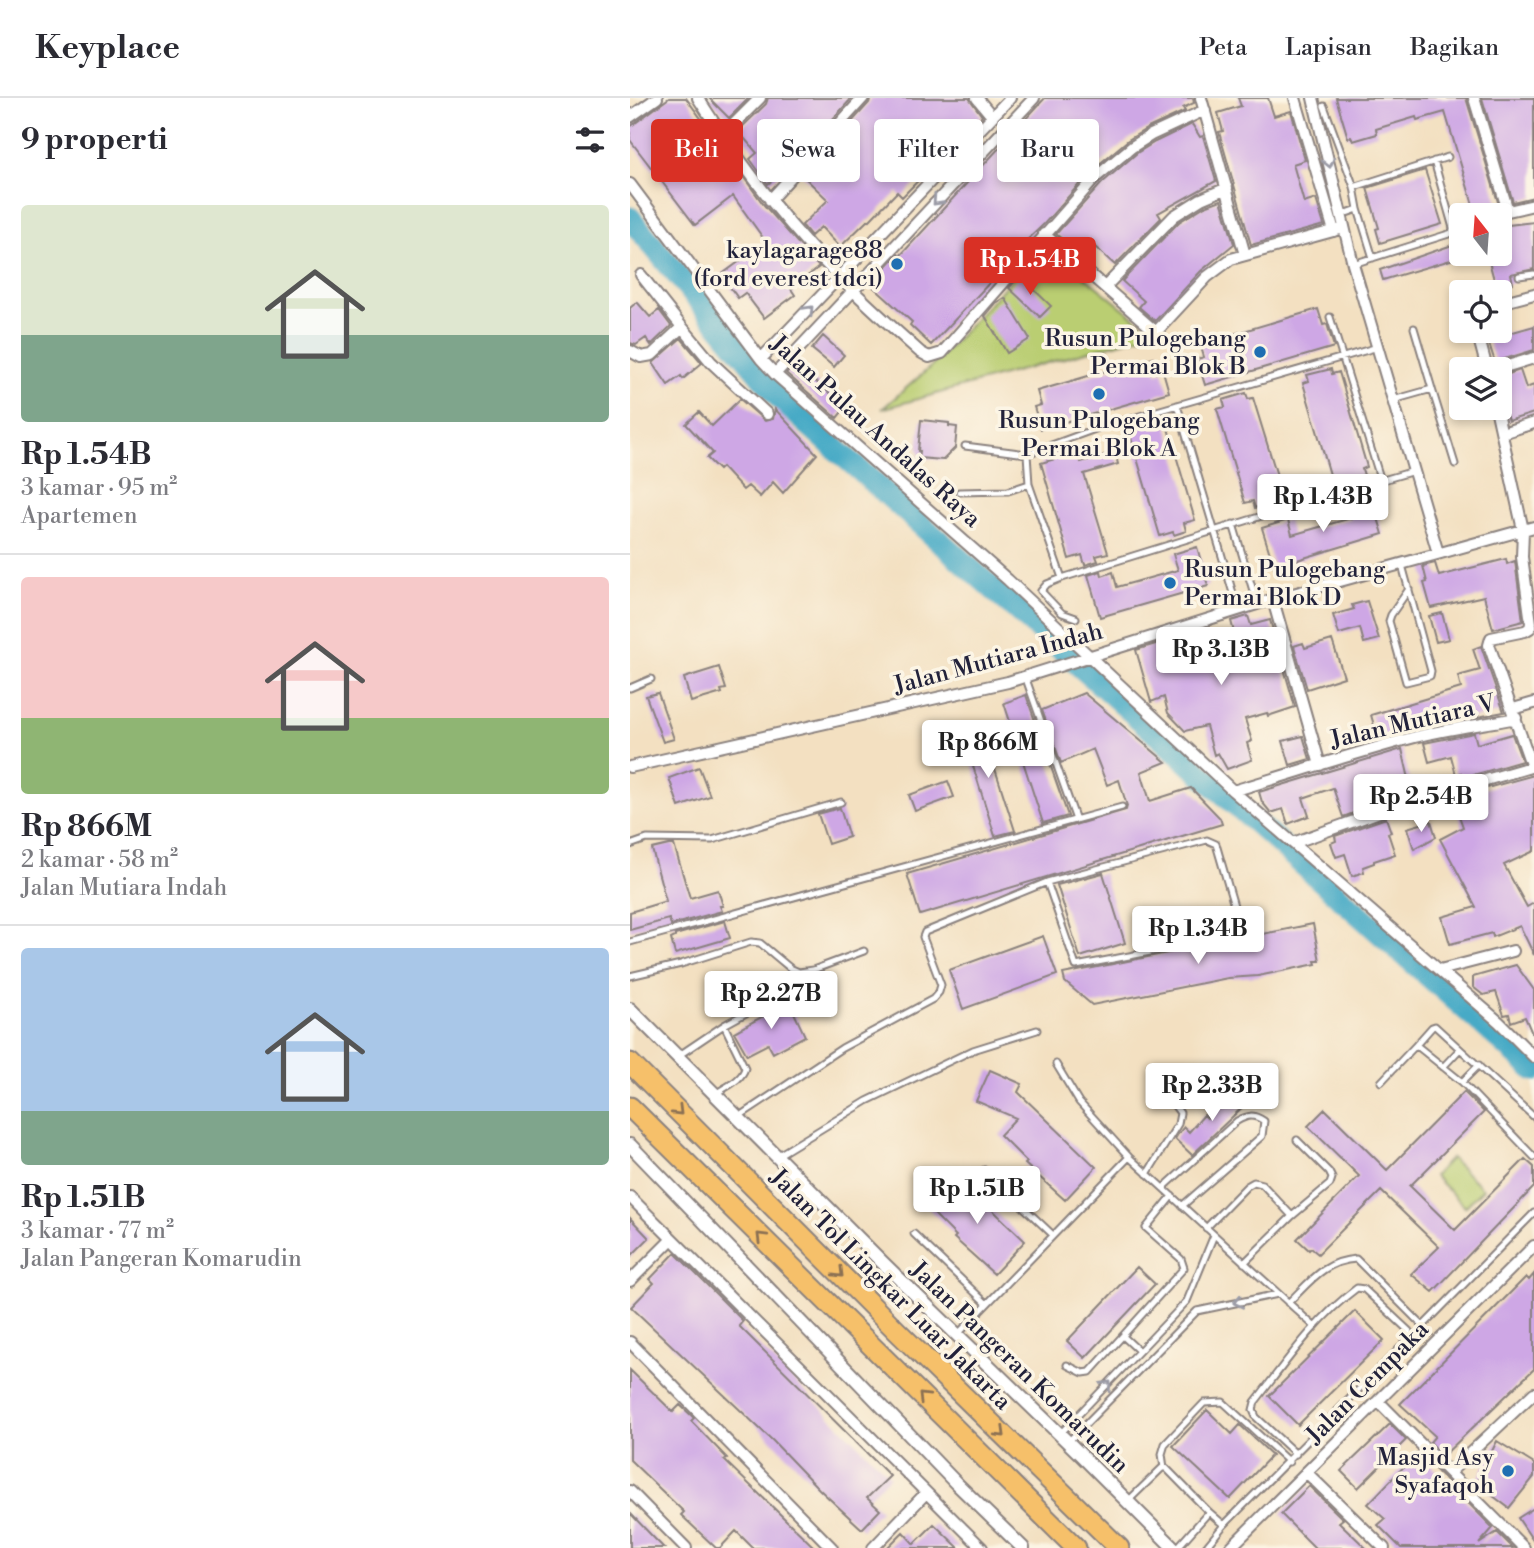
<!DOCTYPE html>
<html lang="id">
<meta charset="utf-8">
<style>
:root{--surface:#fff;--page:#f2f2f3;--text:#2b2b33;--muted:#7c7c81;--line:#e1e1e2;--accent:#d93025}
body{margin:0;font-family:"Libre Bodoni",serif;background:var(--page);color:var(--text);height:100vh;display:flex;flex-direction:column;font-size:26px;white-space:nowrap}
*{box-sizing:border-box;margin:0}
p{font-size:23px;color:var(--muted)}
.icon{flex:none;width:38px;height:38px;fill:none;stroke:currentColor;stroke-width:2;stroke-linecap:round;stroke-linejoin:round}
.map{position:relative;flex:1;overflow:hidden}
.sheet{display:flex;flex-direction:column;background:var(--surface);width:630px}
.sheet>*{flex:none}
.banner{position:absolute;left:21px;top:21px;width:665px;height:63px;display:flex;gap:14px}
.needle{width:46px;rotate:343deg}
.controls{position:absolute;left:819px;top:105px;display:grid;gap:14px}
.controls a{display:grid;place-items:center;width:63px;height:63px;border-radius:7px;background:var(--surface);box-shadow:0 4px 10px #0003;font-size:35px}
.price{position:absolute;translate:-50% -60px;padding:0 16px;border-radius:7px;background:#fff;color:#222;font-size:23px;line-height:46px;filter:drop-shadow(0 2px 4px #0008)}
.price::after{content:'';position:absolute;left:50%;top:42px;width:21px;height:16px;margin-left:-10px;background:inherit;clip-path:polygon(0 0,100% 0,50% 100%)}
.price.selected{background:var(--accent);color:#fff}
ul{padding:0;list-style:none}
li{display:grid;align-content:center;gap:14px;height:371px;padding:0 21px}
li+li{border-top:2px solid var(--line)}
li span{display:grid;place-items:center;height:217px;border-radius:7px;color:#555}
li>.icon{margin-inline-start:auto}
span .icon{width:126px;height:126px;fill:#fffc;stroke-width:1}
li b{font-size:30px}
h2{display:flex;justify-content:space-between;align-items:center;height:84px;padding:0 21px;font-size:30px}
.chip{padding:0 24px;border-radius:7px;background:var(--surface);box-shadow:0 4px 10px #0003;font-size:24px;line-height:63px}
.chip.selected{background:var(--accent);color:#fff}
header{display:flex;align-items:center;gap:42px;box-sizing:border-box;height:98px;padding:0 35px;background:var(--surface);border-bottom:2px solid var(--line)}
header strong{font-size:33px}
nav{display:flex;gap:38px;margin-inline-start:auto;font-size:24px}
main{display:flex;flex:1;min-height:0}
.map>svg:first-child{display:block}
</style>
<header>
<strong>Keyplace</strong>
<nav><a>Peta</a><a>Lapisan</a><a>Bagikan</a></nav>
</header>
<main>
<section class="sheet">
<h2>9 properti<svg class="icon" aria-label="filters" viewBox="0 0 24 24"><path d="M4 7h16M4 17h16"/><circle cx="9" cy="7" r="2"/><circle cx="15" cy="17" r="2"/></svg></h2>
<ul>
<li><span style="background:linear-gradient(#dfe7d0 60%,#7fa58c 0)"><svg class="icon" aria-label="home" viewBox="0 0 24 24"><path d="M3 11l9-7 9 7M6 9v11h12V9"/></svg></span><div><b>Rp 1.54B</b><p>3 kamar · 95 m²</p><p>Apartemen</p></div></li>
<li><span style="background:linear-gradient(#f6c9c9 65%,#8fb573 0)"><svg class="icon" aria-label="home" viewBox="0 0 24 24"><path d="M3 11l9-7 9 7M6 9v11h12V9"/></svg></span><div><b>Rp 866M</b><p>2 kamar · 58 m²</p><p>Jalan Mutiara Indah</p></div></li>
<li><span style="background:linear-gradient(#a9c7e8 75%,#7fa58c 0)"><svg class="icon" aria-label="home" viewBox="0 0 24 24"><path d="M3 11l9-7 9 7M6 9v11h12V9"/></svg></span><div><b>Rp 1.51B</b><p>3 kamar · 77 m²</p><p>Jalan Pangeran Komarudin</p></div></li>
</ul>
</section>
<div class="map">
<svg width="904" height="1450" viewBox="0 0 904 1450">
<rect width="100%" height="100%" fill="#fcf5e5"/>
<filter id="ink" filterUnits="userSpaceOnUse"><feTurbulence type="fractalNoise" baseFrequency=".0143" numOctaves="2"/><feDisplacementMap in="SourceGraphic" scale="14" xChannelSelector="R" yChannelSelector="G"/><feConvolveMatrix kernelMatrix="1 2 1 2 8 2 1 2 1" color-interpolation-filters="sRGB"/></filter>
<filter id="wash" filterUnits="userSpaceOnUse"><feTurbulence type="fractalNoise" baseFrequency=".00686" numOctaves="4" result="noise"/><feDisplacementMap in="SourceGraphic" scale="28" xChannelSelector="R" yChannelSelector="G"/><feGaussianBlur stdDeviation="1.57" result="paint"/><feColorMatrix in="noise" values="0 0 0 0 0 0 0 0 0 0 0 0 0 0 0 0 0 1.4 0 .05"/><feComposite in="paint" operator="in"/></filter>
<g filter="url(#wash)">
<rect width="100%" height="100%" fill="#f3e0c1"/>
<path fill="#bace72" stroke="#6e7856" stroke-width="2" d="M414,146l110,89 -272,76 52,-45z
M821,1060l32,31 -18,18 -31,-31z"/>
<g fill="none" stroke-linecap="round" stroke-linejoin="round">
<path stroke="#47aac6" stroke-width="23" d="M0,120l152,183 752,669"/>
</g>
<g id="blocks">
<path fill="#cea7e5" d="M39,0h17l78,107 55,62 -28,22 4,6 -31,23 -19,-25 -7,5 -17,-23 45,-33 -33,-46 -38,29 -65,-85v-13z
M79,0h40l-20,20z
M138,0h84l-61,67 -23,19 -18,-25 7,-6 -19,-22 28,-27z
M241,0h98l13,18 -80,81 -5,-5 -28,29 -1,-1 -28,27 -19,-20 -10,9 -9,-11 26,-25 -25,-24 66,-73z
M415,0h148l1,5 -11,5 2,3 -37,17 -20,12 -37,31 -47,53 -23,22 -23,32 -10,-8 5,9 -62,66 -21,-20 2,-3 -42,-38 28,-30 2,2z
M608,0h30l6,18 17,-5 14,49 -12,4 11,39 12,-4 8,26 -73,20 -32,-113 4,-1 -5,-18 23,-7z
M706,0h130l36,117h-26l-31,-103 -28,8 -1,-3 -40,12 1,5 -24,7 -2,-4 -3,1z
M852,0h52v99l-21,5z
M562,26l8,13 3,-1 13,45 -58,32 3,5 -46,47 -20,-18 -11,11 -28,-24 46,-51 35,-30 18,-11z
M795,72l17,54 -62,19 -4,-14 3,-1 -12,-40z
M591,102l13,44 -33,27 -46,50 -16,-14 5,-6 -22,-20 57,-59 26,-16z
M904,124v47l-23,5 2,9 -17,4 -9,-33h13v-28z
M831,144v15l-78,23 -3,-10z
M390,178l31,30 -11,11 -31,-29z
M375,200l25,41 -23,14 -22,-37 11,-13z
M7,204l13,15 9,-7 12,16 -20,19 -5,-7 -10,7 -6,-2v-35z
M688,211l5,16 4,-1 7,23 -129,38 -8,-26 7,-2 -4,-13z
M904,228v24l-39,12 -10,-31h20l1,3z
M193,238l21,19 -10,12 -22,-18z
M51,240l21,25 -19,16 -2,-3 -13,9 -15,-22z
M523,259l4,16 6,-2 6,21 -128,37 -7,-22 7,-2 -4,-14z
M165,266l51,43 -9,11 -51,-45z
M701,271l1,5 7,-2 28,95 -5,2 2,6 -26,8 -2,-6 -5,1 -28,-95 6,-2 -2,-6z
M890,272l6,18 8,-3v28l-26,8 -8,-28v-16z
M616,295l2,6 5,-1 29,94 -5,2 2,6 -24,8 -2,-7 -8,2 -28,-94 8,-2 -2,-7z
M110,301l25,22 8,-2 2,-10 42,45 -34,39 -10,-11 -13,15 -12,-11 -5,4 -21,-23 -3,3 -12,-12 6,-5 -27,-29 13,-12 13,14z
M291,322l28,3v3l8,1 -2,21 -12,12 -24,-2 1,-7h-2z
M520,324l2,7 15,-4 28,95 -11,3 2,8 -12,4 -1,-3 -13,4 -32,-108z
M446,348l5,16 34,-10 3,12 -34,10 24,79 -12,3 2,5 -13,4 -3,-10 -13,4 -28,-96 14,-4 -2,-6z
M741,398l12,38 -109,33 -12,-39 26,-8 4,15 59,-17 -4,-15z
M567,449l11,39 -108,31 -12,-42 13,-4 1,5 11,-4 4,15 61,-17 -5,-16z
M876,461l1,5 8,-3 8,60 -30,8 -9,-33 -53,12 -7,-25 3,-1 -4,-16 12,-3 4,13z
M737,503l12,38 -15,4 -4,-15 -21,6 -6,-19 21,-6 -2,-4z
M812,515l7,26 -13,3 -7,-26z
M618,518l3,9 19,-5 25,87 -27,9 -1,-3 -22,6 7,22 -5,2 5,17 -25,9 -9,-16 -4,2 -8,-29 -21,5 -17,-18 -4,-16 -13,5 -15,-52 36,-11 6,17 24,-5 2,10 20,-5 15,-5 -8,-30z
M702,542l12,37 -37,12 -13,-43 9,-3 2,5z
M851,548l23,66 -85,16 -1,-4 -22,6 1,4 -19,5 -7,-24 90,-27 -3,-12 22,-6 -7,-21z
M89,569l7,22 -5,1 1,3 -31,9 -7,-24z
M28,595l16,46 -11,3 -17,-46z
M454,595l82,69 -25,10 9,29 41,-13 29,30 2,6 -302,91 -13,-41 219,-64 1,-4 -8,-26 -12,5 -14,-36 -32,14 -19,-53z
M396,597l42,121 -25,7 -39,-120z
M350,624l35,109 -20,5 -34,-108z
M844,635l3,11 35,-10 10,27 -59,17 -2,-5 -5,2 -5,-19 -22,6 -5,-19z
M673,638l7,23 -20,6 -7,-24z
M772,651l8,34 -9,3 3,8 -13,5 -48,18 -10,-29 -30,10 6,18 -21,8 -5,-15 -12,4 -9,-11 -3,-10z
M69,669l11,29 -31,11 -10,-29z
M904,677v76l-30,14 23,42 7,-4v52l-14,-29 -27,11 -1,-4 -42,11 -8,-27 34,-10 -36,-68 23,-12 -9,-25 16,-5 -1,-4z
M318,683l6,16 -39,14 -6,-16z
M210,710l9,29 -21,7 -10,-30z
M756,720l5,14 -3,1 7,21 -21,7v2l-11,4 1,5 -12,4 -7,-22 -9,3 -5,-14 5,-2 -1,-5z
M801,723l5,16 -22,12 -7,-21z
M39,747h5l16,53 28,-8 5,16h-3l2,5 -51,14 -2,-6 -39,11v-18l36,-11 -14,-52z
M473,775l22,70 -45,14 -23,-72z
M95,823l5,17 -55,16 -4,-15 4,-2v-2z
M683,826l7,37h-5l1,3 -58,12 -30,2 -136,27 -27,-23 -2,-8z
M413,838l14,39 -94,34 -14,-39z
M886,867l18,25v48l-9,-21 -14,5 -2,-8 -5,1 -8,-23 -13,3 -10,-8v-10z
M159,904l16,34 -32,17 -5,-9 -21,11 -13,-23z
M360,972l32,14 -4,8 78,75 -31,33 -40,-36 2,-2 -27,-27 16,-17 -40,-17z
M606,990l13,13 -57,54 -17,-16 3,-5 6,-7 5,5 15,-17 3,3z
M834,994l20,20 -74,74 45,44 70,-71 9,8v20l-101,105 -22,-18 28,-27 -58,-56 -63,63 -7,-6 -2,2 -12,-11 62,-63 -51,-50 17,-17 62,61z
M328,1079l67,64 -31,33 -40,-36 2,-2 -27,-27z
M0,1120l19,20 -19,19z
M45,1155l68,68 -4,5 151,150 -23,22 13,12 -18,19 -43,-40 -46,-48 -142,-134 23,-24 -4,-4z
M507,1169l18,17 -70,74 -18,-17z
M904,1176v95l-91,87 -13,-14 5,-6 -35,-32 126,-127 3,3z
M725,1213l29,29 -86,85 -29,-29z
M0,1272l43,42 7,-7 14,13 -3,3 36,37 -3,2 91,88h-62l-17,-17 -16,17h-4l-35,-33 3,-3 -54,-52z
M577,1312l25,24 8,-9 32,30 -42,44 -57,-53z
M760,1326l16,16 -48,48 -17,-17z
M867,1343l37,23v13l-25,31 -33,-25z
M788,1354l75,76 -14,16 18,-12 16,16h-112l-23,-23 7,-6 -17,-15z
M679,1388l34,33 -4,3 27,26h-51l-34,-34z
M904,1410v34l-16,-24z
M0,1415l25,26 9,9h-34z
M304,1426l25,24h-72l16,-16 11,12z"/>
</g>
</g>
<g filter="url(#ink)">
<use href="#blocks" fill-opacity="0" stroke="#8a817e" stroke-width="2"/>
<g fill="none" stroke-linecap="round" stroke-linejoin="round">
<defs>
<path id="service" d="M694,8l30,81
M728,111l15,49
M711,117l17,-6 -4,-22 94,-30
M723,166l99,-31 1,-5 -19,-67
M889,178l15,-2
M700,219l51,164
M802,291l23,75
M763,302l39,-11 -18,-61
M547,307l61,205
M335,348l62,8
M399,386l33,94 245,-76 107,-31
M329,394l49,-1 21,-7 -2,-30 71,-26 280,-81
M603,426l24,80
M772,467l29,106 -1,5 -24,6 -17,-61 2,-6 18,-26
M432,480l-15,6 -6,7 21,22 14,5
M395,578l51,144
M0,590l21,-9
M0,747l17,-6 65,1 129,-38
M0,844l492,-135
M0,878l51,-12 70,-22 9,1 30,25 9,4 14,-2 51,-19
M786,947l16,-18 3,-1 99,91
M48,958l46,-31 53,-29
M426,966l23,38 50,55 185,169
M813,969l17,-18
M751,984l35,-37 46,37 72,75
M832,984l17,-17
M87,995c10,-7 25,-13 28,-25l-21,-43
M108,1019l104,-69 91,-49 6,-7 2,-7 -18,-48 2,-5 122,-50 160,-42 9,4 25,86 -11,7 -154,29 -29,-84
M147,1058l90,-55 106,-51 64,-20
M354,1072l69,65
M517,1076l31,-50 2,-11 -29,-39
M533,1090l74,-67c11,-6 16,-7 27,0l-2,15 -80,70
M662,1118l38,-32 2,-6 -3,-6 -32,-32
M576,1130l41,-42 7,-4 8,2 30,32 -48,47
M284,1136l73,70
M658,1205c22,-21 36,-42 68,-44l67,67 111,-113
M567,1213l81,-17
M328,1236l171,-177
M494,1239l15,14
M437,1267l16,8 7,-1 94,-104 -3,-9 -35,-31 26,-32
M430,1336l127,-133 27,-66
M439,1343l128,-130
M534,1370l-2,-14 3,-10 39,-41 19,-1 66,60
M498,1403l34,-33h4l43,44
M547,1450l32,-36 15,13
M575,1450l19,-23 183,-184 2,-10 -45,-42 -7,-1c-42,31 -71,74 -102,114l-2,8 3,7 40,37"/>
<path id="minor" d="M68,0c40,63 87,124 139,177 27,27 55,52 83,77l9,5 13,-4 154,-176 36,-30 19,-12 54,-25
M347,0l14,17
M571,0l44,157
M665,0l39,133
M683,0l40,166 85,289
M844,0l34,113 26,-6
M0,19l27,-19
M92,38l38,-38
M0,86l131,175 14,15 233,206 225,211 266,231 35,35
M140,102l93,-102
M414,136l112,98 51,-55 24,-18 113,-31
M475,189l69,-71 27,-17 26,-11
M870,205l34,-9
M52,229l29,35 56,52
M847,233l10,38
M0,253l11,6 11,-2 30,-28 -41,-52
M131,261l249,-261
M868,271l36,-11
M145,276l259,-276
M866,310l27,122 -1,27 9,66 -1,5 -5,3 -34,7 -2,7 43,122
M872,335l32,-10
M643,502l47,165
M883,611l21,-6
M0,669l378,-85 249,-78 277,-77
M603,693c61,-18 121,-38 182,-54 34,-9 67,-12 101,-19
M663,745l103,-37 138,-40
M810,872l73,-19
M0,1099l352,351
M0,1183l42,-42
M0,1244l202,206
M748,1303l146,147
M676,1374l78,76
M820,1374l84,-79
M0,1393l56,57
M243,1450l53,-55
M600,1450l304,-302"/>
<path id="tertiary" d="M0,911l252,253 197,191 95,95
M0,1047l326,338 67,65"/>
<path id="motorway" d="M0,965l266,267 223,218
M0,1009l446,441"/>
</defs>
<use href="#service" stroke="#8a817e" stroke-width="9"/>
<use href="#minor" stroke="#8a817e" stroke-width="14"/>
<use href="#tertiary" stroke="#8a817e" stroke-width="16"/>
<use href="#motorway" stroke="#8a817e" stroke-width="23"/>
<use href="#service" stroke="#fff" stroke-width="5"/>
<use href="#minor" stroke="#fff" stroke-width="10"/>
<use href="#tertiary" stroke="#fff" stroke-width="12"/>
<use href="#motorway" stroke="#f6c06b" stroke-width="19"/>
</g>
<defs><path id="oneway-chevron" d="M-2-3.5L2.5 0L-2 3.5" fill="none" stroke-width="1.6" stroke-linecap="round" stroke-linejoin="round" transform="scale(1.75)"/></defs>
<g stroke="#9c9ca7">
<use href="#oneway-chevron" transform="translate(699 65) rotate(77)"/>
<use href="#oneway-chevron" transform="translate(307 103) rotate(133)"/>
<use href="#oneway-chevron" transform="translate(179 212) rotate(-46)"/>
<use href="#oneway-chevron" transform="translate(608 1204) rotate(168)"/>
<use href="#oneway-chevron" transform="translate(477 1287) rotate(-47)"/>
</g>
<g stroke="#8c7153">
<use href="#oneway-chevron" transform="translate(48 1013) rotate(45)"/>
<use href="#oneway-chevron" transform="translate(131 1139) rotate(-135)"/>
<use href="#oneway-chevron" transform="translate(209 1175) rotate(45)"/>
<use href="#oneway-chevron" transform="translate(293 1299) rotate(-135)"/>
<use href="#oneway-chevron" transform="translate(371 1335) rotate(44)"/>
</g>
</g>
<g fill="#1f6fb2" stroke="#fcf5e5" stroke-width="2.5">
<circle cx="267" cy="166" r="7"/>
<circle cx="630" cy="254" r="7"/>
<circle cx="469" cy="296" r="7"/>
<circle cx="540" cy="485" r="7"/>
<circle cx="878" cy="1373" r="7"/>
</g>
<g text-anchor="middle" stroke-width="7" stroke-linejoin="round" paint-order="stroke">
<g font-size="24" fill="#22223b" stroke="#fcf5e5" text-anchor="end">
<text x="253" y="160">kaylagarage88<tspan x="253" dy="28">(ford everest tdci)</tspan></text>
<text x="616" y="248">Rusun Pulogebang<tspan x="616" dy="28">Permai Blok B</tspan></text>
<text x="469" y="330" text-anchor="middle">Rusun Pulogebang<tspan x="469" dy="28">Permai Blok A</tspan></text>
<text x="554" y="479" text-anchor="start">Rusun Pulogebang<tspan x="554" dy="28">Permai Blok D</tspan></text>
<text x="864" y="1367">Masjid Asy<tspan x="864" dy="28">Syafaqoh</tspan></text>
</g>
<g font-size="24" fill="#22223b" stroke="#fcf5e5">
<text transform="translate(246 333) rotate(42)" y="8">Jalan Pulau Andalas Raya</text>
<text transform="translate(368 560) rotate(-15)" y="8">Jalan Mutiara Indah</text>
<text transform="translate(783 623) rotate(-13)" y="8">Jalan Mutiara V</text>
<text transform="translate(261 1191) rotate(45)" y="8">Jalan Tol Lingkar Luar Jakarta</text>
<text transform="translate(390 1269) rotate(44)" y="8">Jalan Pangeran Komarudin</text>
<text transform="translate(737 1284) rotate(-45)" y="8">Jalan Cempaka</text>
</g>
</g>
</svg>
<div class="controls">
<a><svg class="needle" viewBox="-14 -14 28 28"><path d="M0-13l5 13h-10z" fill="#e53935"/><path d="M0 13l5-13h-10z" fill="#7c7c81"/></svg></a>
<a><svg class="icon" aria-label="locate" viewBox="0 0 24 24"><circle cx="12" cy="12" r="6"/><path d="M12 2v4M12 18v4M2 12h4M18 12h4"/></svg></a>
<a><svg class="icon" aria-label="layers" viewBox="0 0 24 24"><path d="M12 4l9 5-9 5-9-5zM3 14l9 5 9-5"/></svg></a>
</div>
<b class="price selected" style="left:400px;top:199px">Rp 1.54B</b>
<b class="price" style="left:693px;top:436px">Rp 1.43B</b>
<b class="price" style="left:591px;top:589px">Rp 3.13B</b>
<b class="price" style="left:358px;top:682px">Rp 866M</b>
<b class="price" style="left:791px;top:736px">Rp 2.54B</b>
<b class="price" style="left:568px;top:868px">Rp 1.34B</b>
<b class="price" style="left:141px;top:933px">Rp 2.27B</b>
<b class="price" style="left:582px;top:1025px">Rp 2.33B</b>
<b class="price" style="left:347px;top:1128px">Rp 1.51B</b>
<div class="banner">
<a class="chip selected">Beli</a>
<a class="chip">Sewa</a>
<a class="chip">Filter</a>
<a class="chip">Baru</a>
</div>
</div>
</main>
